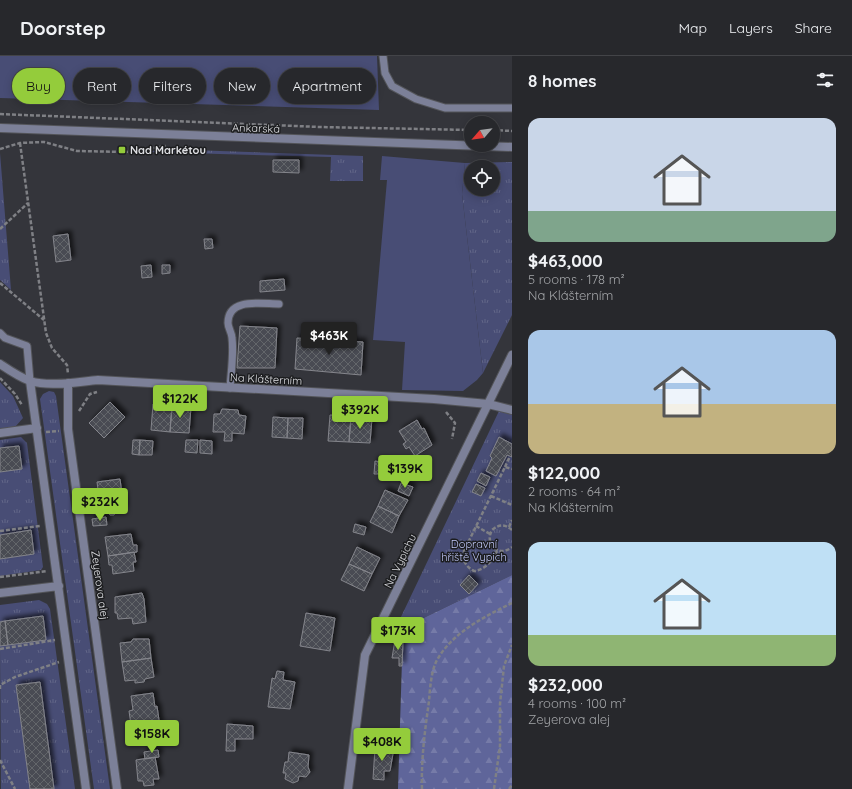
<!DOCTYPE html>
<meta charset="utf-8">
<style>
:root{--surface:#27282c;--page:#333438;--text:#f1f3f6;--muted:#a4a6a9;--line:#434448;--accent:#94cc3b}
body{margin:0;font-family:Quicksand,sans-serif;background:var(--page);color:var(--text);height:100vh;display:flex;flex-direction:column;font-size:15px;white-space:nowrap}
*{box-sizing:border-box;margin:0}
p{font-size:13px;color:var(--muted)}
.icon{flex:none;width:22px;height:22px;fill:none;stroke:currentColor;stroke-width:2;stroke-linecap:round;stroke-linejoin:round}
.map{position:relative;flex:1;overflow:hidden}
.details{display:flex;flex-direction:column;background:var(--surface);width:340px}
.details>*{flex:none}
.guide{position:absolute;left:12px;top:12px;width:380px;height:36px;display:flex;gap:8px}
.needle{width:26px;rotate:242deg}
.tools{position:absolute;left:464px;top:60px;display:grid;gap:8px}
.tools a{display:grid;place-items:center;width:36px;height:36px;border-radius:50%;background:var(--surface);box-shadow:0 2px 10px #0003,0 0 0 1px var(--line);font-size:20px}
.price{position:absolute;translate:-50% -34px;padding:0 9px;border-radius:4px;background:var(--accent);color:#111;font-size:13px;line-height:26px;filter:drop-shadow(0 1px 2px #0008)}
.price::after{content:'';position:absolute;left:50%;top:24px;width:12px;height:9px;margin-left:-6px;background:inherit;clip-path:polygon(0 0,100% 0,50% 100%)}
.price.selected{background:#222;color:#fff}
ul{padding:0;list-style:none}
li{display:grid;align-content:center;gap:8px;height:212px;padding:0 16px}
li span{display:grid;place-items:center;height:124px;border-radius:12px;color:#555}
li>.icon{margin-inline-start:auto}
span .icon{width:72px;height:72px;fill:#fffc;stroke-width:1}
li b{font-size:17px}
h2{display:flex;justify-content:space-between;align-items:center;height:48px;padding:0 16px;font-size:17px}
.pill{padding:0 14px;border-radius:18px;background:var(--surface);box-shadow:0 2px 10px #0003,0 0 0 1px var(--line);font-size:14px;line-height:36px}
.pill.selected{background:var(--accent);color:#111}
header{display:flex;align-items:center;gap:24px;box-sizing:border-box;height:56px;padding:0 20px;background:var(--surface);border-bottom:1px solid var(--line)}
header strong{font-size:19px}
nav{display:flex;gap:22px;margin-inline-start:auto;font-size:14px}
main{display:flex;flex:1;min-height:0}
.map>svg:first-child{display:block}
</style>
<header>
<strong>Doorstep</strong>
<nav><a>Map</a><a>Layers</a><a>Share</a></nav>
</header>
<main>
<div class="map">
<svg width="512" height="733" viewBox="0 0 512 733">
<defs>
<pattern id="grass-tufts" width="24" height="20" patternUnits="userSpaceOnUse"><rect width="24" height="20" fill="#484d75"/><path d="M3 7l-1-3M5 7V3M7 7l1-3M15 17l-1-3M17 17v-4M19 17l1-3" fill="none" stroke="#626688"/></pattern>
<pattern id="forest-firs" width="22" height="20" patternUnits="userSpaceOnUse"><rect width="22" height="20" fill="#5f659a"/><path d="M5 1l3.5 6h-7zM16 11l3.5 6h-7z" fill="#767ba8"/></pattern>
<pattern id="building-cross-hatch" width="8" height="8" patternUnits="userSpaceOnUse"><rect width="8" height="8" fill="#4a4c52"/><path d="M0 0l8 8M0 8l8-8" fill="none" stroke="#64666b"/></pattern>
<filter id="shadow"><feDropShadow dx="3.5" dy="-3.5" stdDeviation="2" flood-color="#0009"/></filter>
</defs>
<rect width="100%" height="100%" fill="#34353b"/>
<path fill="url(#grass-tufts)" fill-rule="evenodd" d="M162,93l201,7v25h-33l1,-24 -183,-5z
M0,97l11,137 -11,-10z
M512,106v153l-29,58 -21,-179 3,-31zM471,111h22v22h-22z
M0,326l13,14 10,22 -8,9 -15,2z
M49,335l5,1 2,4 54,393h-16l-54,-390 3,-5z
M499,355l13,3v161l-109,53 -3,-9z
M21,381l6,6 16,124 -2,3 -41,6v-17l34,-5 -3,-24 -31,5v-63l22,-3 -3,-23 -19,2v-8z
M39,544l8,4 3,5 25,180h-21l-15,-107 -23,3 14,104h-29l-1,-143 46,-7 -3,-23 -43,6v-17z"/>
<path fill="url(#forest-firs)" d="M512,519v214h-114l5,-161z"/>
<path fill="#484d75" d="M0,0h377l2,54 -379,-12z
M382,100l83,7 -3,31 21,179 -6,7 -14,11 -61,-1 3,-48 -32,-2 14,-160h-7z"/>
<path fill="url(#building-cross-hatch)" stroke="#84858c" filter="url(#shadow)" d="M273,104h26v13l-26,-1z
M68,178l3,26 -15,2 -3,-26z
M204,183h8l1,9 -8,1z
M151,209l1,12 -10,1 -1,-12z
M162,209h8v8l-8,1z
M284,223l1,11 -25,2v-11z
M240,270l37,2 -2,40h-38z
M297,282l66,4 -2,33 -66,-6z
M110,346l15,15 -21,21 -15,-15z
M153,348l19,1 -2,27 -19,-2z
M172,349l19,2 -2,26 -19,-1z
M222,353l16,1 1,5 7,1 -2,18 -12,-1v8h-8l1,-9h-12l1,-18h6z
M330,359l21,1 -2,26 -21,-1z
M351,360l21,2 -2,25 -21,-1z
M273,361l15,1 -1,20 -15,-1z
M288,362h15l-1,21 -15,-1z
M417,364l5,9 2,-1 8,17 -17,11 -6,-9 -3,2 -3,-5 3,-2 -7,-11z
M499,381l13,7v13l-5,-2 -11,21 -10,-5 6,-13 -2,-2z
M133,384h7l-1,15 -7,-1z
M140,384l13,1 -1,14h-13z
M186,384h12l-1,13 -12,-1z
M200,384l12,1v13l-12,-1z
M19,390l3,23 -22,3v-24z
M375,405l6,1v12h-7z
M381,406h7l-1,13 -6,-1z
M481,417l9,4 -4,9 -9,-5z
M120,423l4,30 -7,1 -3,5h-4l-3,-4 -6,1 -4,-30z
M401,427l12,4 -4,9 -11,-5z
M476,428l9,4 -4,8 -9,-4z
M385,434l23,10 -9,16 -21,-10z
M378,450l21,10 -7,17 -22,-11z
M106,461l1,8 -14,1 -1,-7z
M355,468l11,3 -2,8 -11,-3z
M31,474l3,24 -34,5v-24z
M131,478l2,11h4v7l-29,4 -3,-19z
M357,491l23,11 -8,16 -23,-10z
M134,496l2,10h-3l1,9 -21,3 -1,-9h-3l-1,-9z
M349,508l23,10 -8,17 -23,-11z
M469,519l9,9 -9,10 -9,-9z
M142,537l2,6 2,23 -13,2 -1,-6 -14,1 -1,-6h-2v-16z
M306,557l29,5 -5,33 -30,-5z
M43,560l3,24 -38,5 -3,-24z
M5,565l3,24 -8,1v-24z
M133,583h16l2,19 -29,4 -2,-19 11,-1z
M395,584h8l-1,26h-3v-8h-7z
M151,602l3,19 -9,2 -1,3 -9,1v-3l-10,1 -3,-19z
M277,615l7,1 -1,8 12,2 -5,27 -22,-2 4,-29 3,1z
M40,626l14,107h-24l-14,-104z
M153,637l2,14 2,-1 3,21 -28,5 -3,-21 4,-1 -2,-14z
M227,668l26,2v13h-18v12h-9z
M386,691l8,1 -4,23h-6v9l-11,-1 2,-31z
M158,694l1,7 -14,2 -1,-7z
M289,696l20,3 -1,12 2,5 -4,5 -7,-1 -1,5 -5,2 -8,-4 1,-6h-3l2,-11h3z
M155,701l4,22h-6l1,6 -10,1 -1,-5h-5l-2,-21z"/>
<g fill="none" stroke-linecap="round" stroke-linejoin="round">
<defs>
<path id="service" d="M383,0l2,17 7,13 24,13 29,9h67
M0,277l5,5 22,8 3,35
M230,332c1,-16 4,-34 2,-50 0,-5 -4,-10 -4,-15 0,-26 34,-19 51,-19"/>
<path id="pedestrian" d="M488,348l24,6"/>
<path id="minor" d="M0,308c9,6 19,13 30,17 20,6 46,1 68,-1l336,19 54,5
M30,325l56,408
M68,327v46l49,360
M0,377l37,-5
M0,537l59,-7"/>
<path id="tertiary" d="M0,72l512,19
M348,733l17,-134 147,-300"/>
</defs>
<use href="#service" stroke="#535459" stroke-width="9"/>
<use href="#pedestrian" stroke="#535459" stroke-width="10"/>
<use href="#minor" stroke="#535459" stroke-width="10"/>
<use href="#tertiary" stroke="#535459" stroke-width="10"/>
<path stroke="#7f8085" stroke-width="2.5" stroke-dasharray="4 2" stroke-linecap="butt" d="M0,58l320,13 151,3
M493,74l19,1
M20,87l26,190 6,15 15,17 1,9
M0,93l20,-6 24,-1 33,9 49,1 40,-6
M0,173l28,-26
M0,227l44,37
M0,322l15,16 7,11
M79,355l11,-17 7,-2
M446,356l9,11 -3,16
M46,376l13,-1
M505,411l5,-11
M491,440l21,9
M476,470l14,8
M509,471l3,-7
M512,474c-7,-6 -13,-6 -20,0 -8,14 7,28 20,17
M0,475l40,-5
M497,495c-6,10 -10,18 -23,20 -9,-5 -11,-10 -10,-20l41,-84 7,2
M0,521l47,-6
M0,593l55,-9
M0,633v-4l15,-8 44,-15
M0,704l15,29
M422,733c-1,-30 3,-59 7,-88 1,-12 2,-28 7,-39 15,-29 48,-45 76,-59
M494,733l6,-43v-42l4,-38 8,-21
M509,733l3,-4"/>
<use href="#service" stroke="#7c8098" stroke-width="7"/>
<use href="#pedestrian" stroke="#7c8098" stroke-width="8"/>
<use href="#minor" stroke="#7c8098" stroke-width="8"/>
<use href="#tertiary" stroke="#7c8098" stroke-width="8"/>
</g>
<rect fill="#94cc3b" stroke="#1c1d1f" stroke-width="1.5" x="118" y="90" width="8" height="8" rx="2"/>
<g text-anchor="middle" stroke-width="3" stroke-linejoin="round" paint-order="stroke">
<g font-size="11" fill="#dfe0e4" stroke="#1c1d1f">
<text transform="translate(256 72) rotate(2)" y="4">Ankarská</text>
<text transform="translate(266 323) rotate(3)" y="4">Na Klášterním</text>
<text transform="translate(400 505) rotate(-64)" y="4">Na Vypichu</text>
<text transform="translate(100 529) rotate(82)" y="4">Zeyerova alej</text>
</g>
<g font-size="11" font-weight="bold" fill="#dfe0e4" stroke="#1c1d1f" text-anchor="start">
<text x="130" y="98">Nad Markétou</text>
</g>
<g font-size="11" fill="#bfc6f6" stroke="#1c1d1f">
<text x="474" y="492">Dopravní<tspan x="474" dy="13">hřiště Vypich</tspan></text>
</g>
</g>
</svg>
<div class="tools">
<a><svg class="needle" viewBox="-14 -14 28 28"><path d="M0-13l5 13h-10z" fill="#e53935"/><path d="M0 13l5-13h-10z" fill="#a4a6a9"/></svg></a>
<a><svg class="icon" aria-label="locate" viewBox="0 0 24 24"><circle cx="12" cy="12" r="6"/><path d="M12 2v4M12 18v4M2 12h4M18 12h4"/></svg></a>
</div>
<b class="price selected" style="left:329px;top:300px">$463K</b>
<b class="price" style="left:180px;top:363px">$122K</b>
<b class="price" style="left:360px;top:374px">$392K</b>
<b class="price" style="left:405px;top:433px">$139K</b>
<b class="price" style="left:100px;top:466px">$232K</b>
<b class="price" style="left:398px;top:595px">$173K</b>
<b class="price" style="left:152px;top:698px">$158K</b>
<b class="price" style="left:382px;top:706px">$408K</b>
<div class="guide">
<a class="pill selected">Buy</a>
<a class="pill">Rent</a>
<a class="pill">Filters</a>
<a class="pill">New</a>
<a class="pill">Apartment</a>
</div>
</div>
<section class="details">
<h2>8 homes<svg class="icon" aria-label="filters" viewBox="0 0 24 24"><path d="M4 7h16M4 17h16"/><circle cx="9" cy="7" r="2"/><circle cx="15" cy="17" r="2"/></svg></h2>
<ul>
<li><span style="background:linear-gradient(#c9d6e8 75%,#7fa58c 0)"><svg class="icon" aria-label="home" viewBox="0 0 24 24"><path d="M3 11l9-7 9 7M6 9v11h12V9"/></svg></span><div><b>$463,000</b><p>5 rooms · 178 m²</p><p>Na Klášterním</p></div></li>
<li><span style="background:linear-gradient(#a9c7e8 60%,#c2b280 0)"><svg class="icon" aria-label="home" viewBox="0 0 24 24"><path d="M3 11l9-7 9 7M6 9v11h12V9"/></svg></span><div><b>$122,000</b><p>2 rooms · 64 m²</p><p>Na Klášterním</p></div></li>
<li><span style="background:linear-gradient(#bfe0f5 75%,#8fb573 0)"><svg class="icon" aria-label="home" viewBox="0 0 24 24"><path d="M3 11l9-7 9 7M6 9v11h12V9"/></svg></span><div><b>$232,000</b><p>4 rooms · 100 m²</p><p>Zeyerova alej</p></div></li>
</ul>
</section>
</main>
